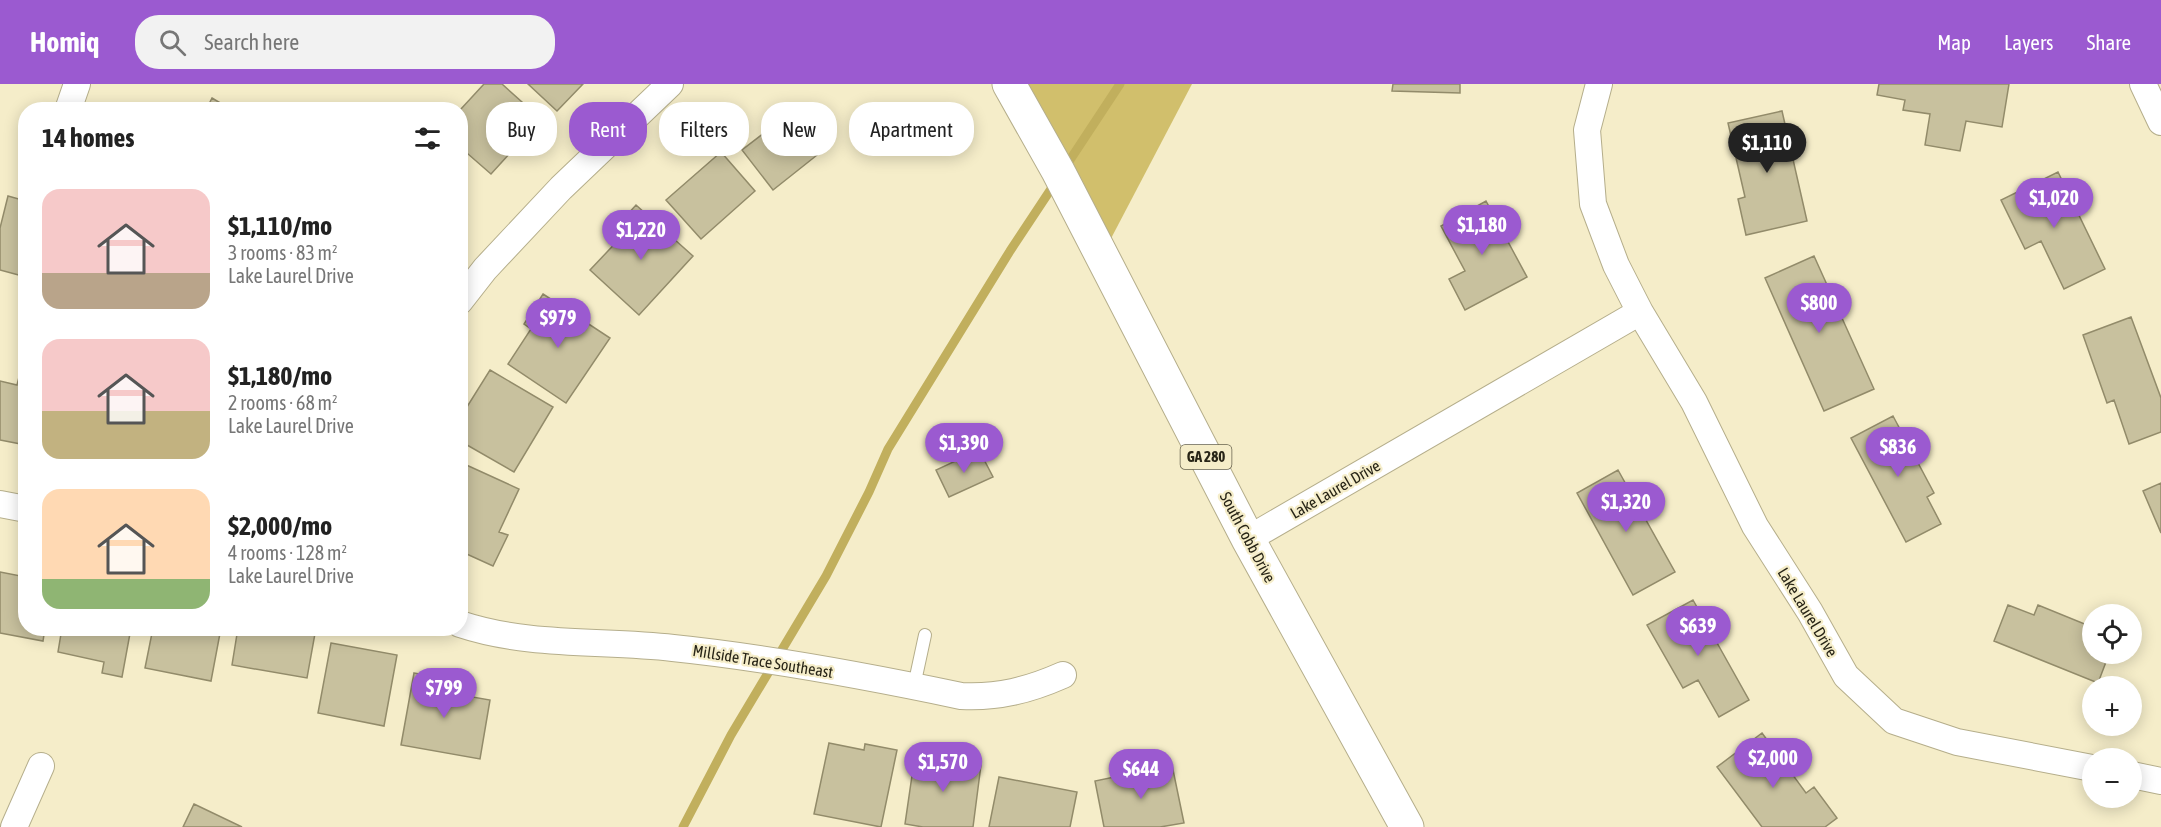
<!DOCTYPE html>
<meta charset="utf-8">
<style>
:root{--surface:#fff;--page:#f2f2f2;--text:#222;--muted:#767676;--accent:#9b5ad0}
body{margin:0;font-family:"Asap Condensed",sans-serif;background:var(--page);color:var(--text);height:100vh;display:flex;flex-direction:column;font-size:22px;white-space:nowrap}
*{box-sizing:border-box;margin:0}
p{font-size:20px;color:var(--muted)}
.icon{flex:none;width:33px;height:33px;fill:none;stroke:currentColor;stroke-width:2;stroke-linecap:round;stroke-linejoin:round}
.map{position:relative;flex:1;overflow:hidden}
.drawer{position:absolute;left:18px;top:18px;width:450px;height:534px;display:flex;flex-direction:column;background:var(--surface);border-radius:24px;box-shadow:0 3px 15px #0003}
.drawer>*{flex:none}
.banner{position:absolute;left:486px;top:18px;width:570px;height:54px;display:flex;gap:12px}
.fabs{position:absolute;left:2082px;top:520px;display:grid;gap:12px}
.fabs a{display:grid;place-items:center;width:60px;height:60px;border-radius:50%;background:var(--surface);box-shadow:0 3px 15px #0003;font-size:30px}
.price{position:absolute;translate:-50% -51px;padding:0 14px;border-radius:21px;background:var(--accent);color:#fff;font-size:20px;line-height:39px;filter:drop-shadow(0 2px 3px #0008)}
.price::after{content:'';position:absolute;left:50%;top:36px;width:18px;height:14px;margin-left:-9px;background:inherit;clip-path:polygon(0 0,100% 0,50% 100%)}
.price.selected{background:#222;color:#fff}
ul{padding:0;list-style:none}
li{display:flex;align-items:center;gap:18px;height:150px;padding:0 24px}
li span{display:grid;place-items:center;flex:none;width:168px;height:120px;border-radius:18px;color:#555}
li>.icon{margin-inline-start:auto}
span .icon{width:72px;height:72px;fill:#fffc;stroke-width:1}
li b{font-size:26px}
h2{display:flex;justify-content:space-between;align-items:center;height:72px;padding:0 24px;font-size:26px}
.pill{padding:0 21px;border-radius:24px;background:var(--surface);box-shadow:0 3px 15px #0003;font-size:21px;line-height:54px}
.pill.selected{background:var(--accent);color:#fff}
header{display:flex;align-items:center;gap:36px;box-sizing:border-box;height:84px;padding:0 30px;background:var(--accent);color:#fff}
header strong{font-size:28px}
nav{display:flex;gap:33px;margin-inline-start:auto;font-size:21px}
.search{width:420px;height:54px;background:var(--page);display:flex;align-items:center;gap:15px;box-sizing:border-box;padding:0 21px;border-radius:24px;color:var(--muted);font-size:22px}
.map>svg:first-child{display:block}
</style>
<header>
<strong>Homiq</strong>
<div class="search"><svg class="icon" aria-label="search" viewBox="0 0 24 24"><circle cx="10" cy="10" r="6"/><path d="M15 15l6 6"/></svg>Search here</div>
<nav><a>Map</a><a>Layers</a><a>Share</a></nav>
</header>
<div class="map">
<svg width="2161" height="743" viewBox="0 0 2161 743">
<rect width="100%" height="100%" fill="#f5edc9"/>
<path fill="#d1bf6c" d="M1009,0h183l-86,164z"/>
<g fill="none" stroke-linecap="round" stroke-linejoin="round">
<path stroke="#c1af5d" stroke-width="9" d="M1064,85l56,-85
M683,743l48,-92 95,-159 43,-84 19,-43 122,-198 45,-68"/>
</g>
<path fill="#c8c19e" stroke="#928b6a" stroke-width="1.5" d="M484,0h18l39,35 -50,55 -31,-27v-37z
M528,0h55l-26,27z
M1393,0h67v9l-68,-2z
M1879,0h130l-7,43 -36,-6 -6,30 -35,-6 5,-31 -27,-4 2,-10 -28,-5z
M212,14l20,12h-26z
M800,21l31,39 -58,46 -31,-40z
M1782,27l25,110 -61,14 -8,-36 7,-2 -17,-74z
M721,68l34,39 -54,48 -35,-39z
M2058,88l47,97 -41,20 -23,-48 -16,8 -24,-49z
M8,112l18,5v76l-26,-7v-42z
M1486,117l41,76 -62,33 -16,-31 16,-8 -24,-45z
M636,121l57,51 -54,59 -49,-45 34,-36 -8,-7z
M1814,172l60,133 -50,22 -59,-133z
M543,210l67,44 -44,65 -58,-39 23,-35 -7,-5z
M2131,233l30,81v34l-32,12 -15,-44 -7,3 -24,-68z
M490,286l63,37 -39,65 -54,-31v-23z
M19,293l7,1v67l-26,-5v-59l17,4z
M1893,332l41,77 -7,4 14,27 -35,18 -55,-104z
M979,366l14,27 -44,20 -13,-27z
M462,379l57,26 -20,43 9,3 -15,31 -33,-15v-84z
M1618,386l57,102 -42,23 -56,-102z
M2161,399v50l-18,-42z
M0,488l26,5v51h19l-2,13 -43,-8z
M1693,516l56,100 -30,17 -21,-37 -15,8 -36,-63z
M2008,521l26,10 4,-10 54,22v27h17l-11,29 -104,-42z
M62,544h69l-9,49 -20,-4 2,-11 -46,-10z
M153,544h68l-10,53 -66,-13z
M238,544h78l-9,50 -75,-13z
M331,559l66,12 -13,71 -66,-13z
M414,589l32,6 -2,13 46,8 -10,59 -79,-14z
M1762,649l44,60 8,-6 23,31 -12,9h-63l-45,-60z
M829,659l35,7 1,-6 32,6 -16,77 -67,-13z
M915,671l66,10 -8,62h-50l-18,-3z
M1172,681l12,58 -24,4h-56l-9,-46z
M999,693l78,15 -7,35h-81z
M194,720l48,23h-59z"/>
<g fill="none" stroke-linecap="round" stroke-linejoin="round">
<defs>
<path id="lane" d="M914,602l11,-51"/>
<path id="street" d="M1599,0l-12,46 6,74 23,61 24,47 54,90 61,124 55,86 36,64 48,45 63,21 135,26
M2143,0l18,38
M68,26l9,-26
M460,217l25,-32 76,-81 109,-104
M0,420l26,5
M1248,455l392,-227
M460,540c69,23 142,16 213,24 97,10 193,28 288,48 37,2 68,-6 102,-21
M2132,691l29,6
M14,743l27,-61"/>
<path id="primary" d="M1009,0l49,87 190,368 159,288"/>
</defs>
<use href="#lane" stroke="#b5ae8b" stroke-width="14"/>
<use href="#street" stroke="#b5ae8b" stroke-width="28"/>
<use href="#primary" stroke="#b5ae8b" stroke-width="35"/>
<use href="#lane" stroke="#fff" stroke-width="12"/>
<use href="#street" stroke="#fff" stroke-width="26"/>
<use href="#primary" stroke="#fff" stroke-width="33"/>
</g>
<g text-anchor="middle" stroke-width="4.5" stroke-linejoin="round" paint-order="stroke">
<rect fill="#f5edc9" stroke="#66614c" stroke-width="1.5" x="1180.5" y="361" width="51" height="24" rx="4.5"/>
<g font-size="15" font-weight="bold" fill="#282517">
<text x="1206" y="378">GA 280</text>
</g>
<g font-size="16" fill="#282517" stroke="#f5edc9">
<text transform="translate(1335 405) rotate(-30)" y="6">Lake Laurel Drive</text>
<text transform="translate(1248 453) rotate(62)" y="6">South Cobb Drive</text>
<text transform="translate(1808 528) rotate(59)" y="6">Lake Laurel Drive</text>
<text transform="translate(763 577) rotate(9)" y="6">Millside Trace Southeast</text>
</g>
</g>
</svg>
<div class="fabs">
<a><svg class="icon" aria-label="locate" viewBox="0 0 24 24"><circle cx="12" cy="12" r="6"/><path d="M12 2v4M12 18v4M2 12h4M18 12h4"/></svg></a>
<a>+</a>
<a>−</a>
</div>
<b class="price selected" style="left:1767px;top:90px">$1,110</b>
<b class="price" style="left:2054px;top:145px">$1,020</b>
<b class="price" style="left:1482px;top:172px">$1,180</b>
<b class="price" style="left:641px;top:177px">$1,220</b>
<b class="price" style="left:1819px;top:250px">$800</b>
<b class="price" style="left:558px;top:265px">$979</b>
<b class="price" style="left:964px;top:390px">$1,390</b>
<b class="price" style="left:1898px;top:394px">$836</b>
<b class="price" style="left:1626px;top:449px">$1,320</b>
<b class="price" style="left:1698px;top:573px">$639</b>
<b class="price" style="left:444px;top:635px">$799</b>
<b class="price" style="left:1773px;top:705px">$2,000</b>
<b class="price" style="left:943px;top:709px">$1,570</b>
<b class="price" style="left:1141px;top:716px">$644</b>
<div class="banner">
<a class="pill">Buy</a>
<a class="pill selected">Rent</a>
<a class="pill">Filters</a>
<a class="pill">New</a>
<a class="pill">Apartment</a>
</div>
<section class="drawer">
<h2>14 homes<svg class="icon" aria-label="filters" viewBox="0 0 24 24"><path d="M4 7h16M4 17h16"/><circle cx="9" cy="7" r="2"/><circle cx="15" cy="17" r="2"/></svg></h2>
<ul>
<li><span style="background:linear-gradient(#f6c9c9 70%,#b9a48a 0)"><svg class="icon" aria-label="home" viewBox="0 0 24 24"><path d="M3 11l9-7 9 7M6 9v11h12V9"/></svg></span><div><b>$1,110/mo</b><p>3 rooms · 83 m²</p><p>Lake Laurel Drive</p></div></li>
<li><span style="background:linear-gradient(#f6c9c9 60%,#c2b280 0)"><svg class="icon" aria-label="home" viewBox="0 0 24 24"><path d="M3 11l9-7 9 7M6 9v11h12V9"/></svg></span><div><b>$1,180/mo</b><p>2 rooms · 68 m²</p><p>Lake Laurel Drive</p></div></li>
<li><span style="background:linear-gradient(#ffd9b3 75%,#8fb573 0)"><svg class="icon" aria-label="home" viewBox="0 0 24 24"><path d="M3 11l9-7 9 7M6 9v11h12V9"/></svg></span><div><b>$2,000/mo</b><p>4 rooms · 128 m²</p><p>Lake Laurel Drive</p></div></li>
</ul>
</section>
</div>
